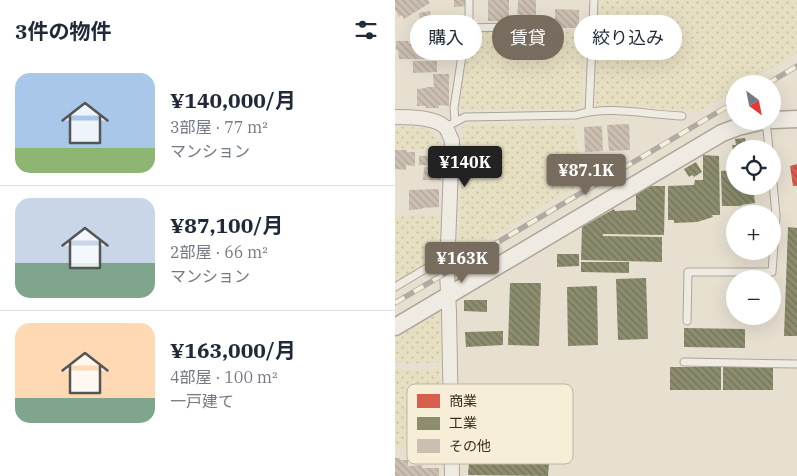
<!DOCTYPE html>
<html lang="ja">
<meta charset="utf-8">
<style>
:root{--surface:#fff;--page:#f2f2f3;--text:#1f2937;--muted:#747a83;--line:#e0e1e3;--accent:#786c5e}
body{margin:0;font-family:"IBM Plex Serif","Noto Sans JP",serif;background:var(--page);color:var(--text);height:100vh;display:flex;flex-direction:column;font-size:19px;white-space:nowrap}
*{box-sizing:border-box;margin:0}
p{font-size:16px;color:var(--muted)}
.icon{flex:none;width:28px;height:28px;fill:none;stroke:currentColor;stroke-width:2;stroke-linecap:round;stroke-linejoin:round}
.map{position:relative;flex:1;overflow:hidden}
.side{display:flex;flex-direction:column;background:var(--surface);width:395px}
.side>*{flex:none}
.guide{position:absolute;left:15px;top:15px;width:311px;height:45px;display:flex;gap:10px}
.needle{width:32px;rotate:148deg}
.tools{position:absolute;left:331px;top:75px;display:grid;gap:10px}
.tools a{display:grid;place-items:center;width:55px;height:55px;border-radius:50%;background:var(--surface);box-shadow:0 5px 20px #0002;font-size:25px}
.price{position:absolute;translate:-50% -42px;padding:0 11px;border-radius:5px;background:var(--accent);color:#fff;font-size:16px;line-height:32px;filter:drop-shadow(0 1px 2px #0008)}
.price::after{content:'';position:absolute;left:50%;top:30px;width:15px;height:11px;margin-left:-8px;background:inherit;clip-path:polygon(0 0,100% 0,50% 100%)}
.price.active{background:#222;color:#fff}
ul{padding:0;list-style:none}
li{display:flex;align-items:center;gap:15px;height:125px;padding:0 15px}
li+li{border-top:1px solid var(--line)}
li span{display:grid;place-items:center;flex:none;width:140px;height:100px;border-radius:15px;color:#555}
li>.icon{margin-inline-start:auto}
span .icon{width:60px;height:60px;fill:#fffc;stroke-width:1}
li b{font-size:21px}
h2{display:flex;justify-content:space-between;align-items:center;height:60px;padding:0 15px;font-size:21px}
.chip{padding:0 18px;border-radius:22px;background:var(--surface);box-shadow:0 5px 20px #0002;font-size:18px;line-height:45px}
.chip.active{background:var(--accent);color:#fff}
main{display:flex;flex:1;min-height:0}
.map>svg:first-child{display:block}
</style>
<main>
<section class="side">
<h2>3件の物件<svg class="icon" aria-label="filters" viewBox="0 0 24 24"><path d="M4 7h16M4 17h16"/><circle cx="9" cy="7" r="2"/><circle cx="15" cy="17" r="2"/></svg></h2>
<ul>
<li><span style="background:linear-gradient(#a9c7e8 75%,#8fb573 0)"><svg class="icon" aria-label="home" viewBox="0 0 24 24"><path d="M3 11l9-7 9 7M6 9v11h12V9"/></svg></span><div><b>¥140,000/月</b><p>3部屋 · 77 m²</p><p>マンション</p></div></li>
<li><span style="background:linear-gradient(#c9d6e8 65%,#7fa58c 0)"><svg class="icon" aria-label="home" viewBox="0 0 24 24"><path d="M3 11l9-7 9 7M6 9v11h12V9"/></svg></span><div><b>¥87,100/月</b><p>2部屋 · 66 m²</p><p>マンション</p></div></li>
<li><span style="background:linear-gradient(#ffd9b3 75%,#7fa58c 0)"><svg class="icon" aria-label="home" viewBox="0 0 24 24"><path d="M3 11l9-7 9 7M6 9v11h12V9"/></svg></span><div><b>¥163,000/月</b><p>4部屋 · 100 m²</p><p>一戸建て</p></div></li>
</ul>
</section>
<div class="map">
<svg width="402" height="476" viewBox="0 0 402 476">
<defs>
<pattern id="farmland-dots" width="8" height="8" patternUnits="userSpaceOnUse" patternTransform="scale(1.25)"><rect width="8" height="8" fill="#e6dfc2"/><path d="M2 2h.1M6 6h.1" fill="none" stroke="#c6c0a6" stroke-width="1.8" stroke-linecap="round"/></pattern>
<pattern id="shops-back-hatch" width="6" height="6" patternUnits="userSpaceOnUse" patternTransform="scale(1.25)"><rect width="6" height="6" fill="#d6604d"/><path d="M-1 5l2 2M0 0l6 6M5-1l2 2" fill="none" stroke="#af5040"/></pattern>
<pattern id="industry-back-hatch" width="6" height="6" patternUnits="userSpaceOnUse" patternTransform="scale(1.25)"><rect width="6" height="6" fill="#8c8c6e"/><path d="M-1 5l2 2M0 0l6 6M5-1l2 2" fill="none" stroke="#74735a"/></pattern>
<pattern id="building-back-hatch" width="6" height="6" patternUnits="userSpaceOnUse" patternTransform="scale(1.25)"><rect width="6" height="6" fill="#cbbfb2"/><path d="M-1 5l2 2M0 0l6 6M5-1l2 2" fill="none" stroke="#afa499"/></pattern>
</defs>
<rect width="100%" height="100%" fill="#e7e0d1"/>
<path fill="url(#farmland-dots)" d="M204,0h198v53l-52,31h-10v6l-37,22 -59,-6 -38,1 -6,-5z
M189,31l-3,75 -3,3 -119,1 9,-72 6,-6z
M180,124l7,60 -30,16 -94,57 5,-132 78,1z
M0,126l28,2 7,2 9,9 3,6v6l-47,-3z
M0,215h44l-2,43 -42,25z
M45,308l1,54 -33,2 -13,-2v-27z
M0,368l11,2 34,-1 2,79 -47,-1z"/>
<path fill="url(#shops-back-hatch)" d="M402,164v22h-4l-3,-20z"/>
<path fill="url(#industry-back-hatch)" d="M350,138l2,11h-12v6h-1l-2,-10h4l-1,-6z
M308,155l16,1 1,59h-8l1,2 -16,5 -23,1v-3h-6v-34l26,-1 1,-5h8z
M301,162l6,10 -8,5 -2,-2 -3,2 -5,-8z
M340,170v16h2v2l1,-2h15l2,17 -14,2 1,1h-20l-1,-35z
M256,186h14l-1,49 -61,-1v2l59,1v25l-81,-2 1,-33 32,-18 1,2 21,-1v-16z
M393,227l9,1v108h-13z
M162,254h22v12l-22,1z
M186,262h48v11l-48,-1z
M251,278l2,61 -30,1 -2,-61z
M115,283h31l-2,63 -31,-1z
M202,286l1,59 -30,1 -1,-59z
M69,300h23v12l-23,-1z
M289,328l61,1v19l-61,-1z
M108,331v14l-37,2 -1,-15z
M275,367h51v23h-51z
M328,367h50v23h-50z
M75,449l80,3 -2,24 -80,-1z"/>
<path fill="url(#building-back-hatch)" d="M0,0h33l2,3 -26,16 -2,-4 -3,2 -4,-8z
M59,0h13v6l-13,1z
M93,0h21v21h-21z
M123,0h18v23h-19z
M160,9l24,1v18h-24z
M35,11l2,14 -11,1 -2,-13z
M33,33l1,11 -4,1 1,14h-27l-1,-9h-2v-9h12l1,3h6l-1,-10z
M36,34l10,1 -3,23 -10,-1z
M18,61h24v11l-24,1z
M38,74h16v32l-10,-1v3h-13v-2h-9v-17l9,-1v-1h8z
M234,124l1,26 -21,1 -2,-26z
M207,126l1,25 -18,1 -1,-25z
M0,150h12v2h8v14l-9,-1v5l-11,-1z
M24,156h23v10l-23,-1z
M29,167l18,1 -1,12h-18z
M44,189v18l-17,1v1l-13,1v-20z
M0,458h5v2h8v6l14,-1v3h17v8h-44z"/>
<g fill="none" stroke-linecap="round" stroke-linejoin="round">
<defs>
<path id="service" d="M73,28l77,-2
M194,112l5,-112
M371,121l3,28
M60,122l-1,-14 7,-46 8,-37v-25
M51,127l19,-10 111,-2c34,-10 71,0 106,1
M0,287l52,-31
M292,321l1,-49h84l4,-56 -3,-33
M289,362l113,2"/>
<path id="minor" d="M0,117c13,0 40,0 50,10 3,3 5,10 7,14l-5,131 2,40 3,164"/>
<path id="tertiary" d="M378,120l24,-1
M0,327l327,-194 16,-6 25,-6"/>
</defs>
<use href="#service" stroke="#ada599" stroke-width="9"/>
<use href="#minor" stroke="#ada599" stroke-width="16"/>
<use href="#tertiary" stroke="#ada599" stroke-width="19"/>
<use href="#service" stroke="#efebe3" stroke-width="7"/>
<use href="#minor" stroke="#efebe3" stroke-width="14"/>
<use href="#tertiary" stroke="#efebe3" stroke-width="16"/>
<defs>
<path id="rail" d="M372,84l30,-18
M0,303l340,-201"/>
</defs>
<use href="#rail" stroke="#afaaa2" stroke-width="5.5"/>
<use href="#rail" stroke="#f7eed8" stroke-width="4" stroke-dasharray="11" stroke-linecap="butt"/>
</g>
<rect x="12" y="384" width="166" height="80" rx="8" fill="#f7eed8" stroke="#bfb4a1" stroke-width="1"/>
<rect x="22" y="394" width="23" height="14" fill="#d6604d"/>
<rect x="22" y="417" width="23" height="13" fill="#8c8c6e"/>
<rect x="22" y="439" width="23" height="14" fill="#cbbfb2"/>
<g font-size="14" fill="#3d2e20">
<text x="54" y="406">商業</text>
<text x="54" y="428">工業</text>
<text x="54" y="451">その他</text>
</g>
</svg>
<div class="tools">
<a><svg class="needle" viewBox="-14 -14 28 28"><path d="M0-13l5 13h-10z" fill="#e53935"/><path d="M0 13l5-13h-10z" fill="#747a83"/></svg></a>
<a><svg class="icon" aria-label="locate" viewBox="0 0 24 24"><circle cx="12" cy="12" r="6"/><path d="M12 2v4M12 18v4M2 12h4M18 12h4"/></svg></a>
<a>+</a>
<a>−</a>
</div>
<b class="price active" style="left:70px;top:188px">¥140K</b>
<b class="price" style="left:191px;top:196px">¥87.1K</b>
<b class="price" style="left:67px;top:284px">¥163K</b>
<div class="guide">
<a class="chip">購入</a>
<a class="chip active">賃貸</a>
<a class="chip">絞り込み</a>
</div>
</div>
</main>
